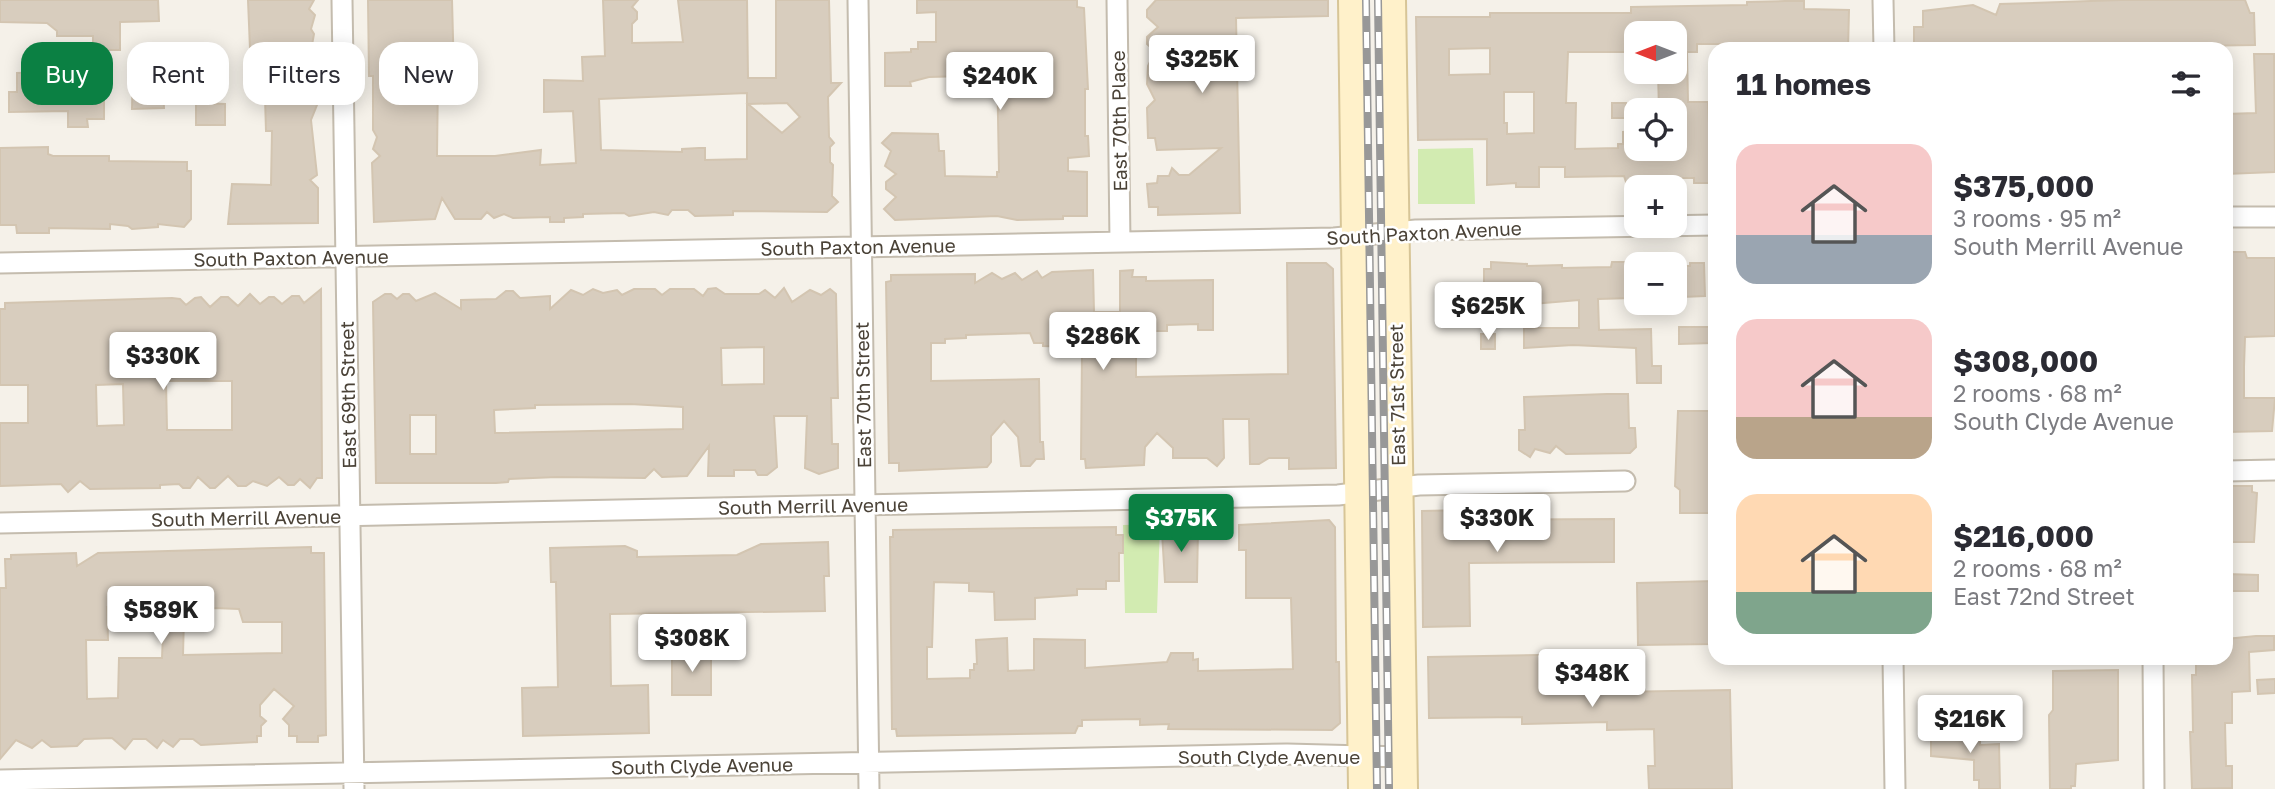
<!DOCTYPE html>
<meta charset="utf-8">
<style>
:root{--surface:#fff;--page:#f7f7f7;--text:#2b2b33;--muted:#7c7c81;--accent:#0b8043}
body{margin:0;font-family:"Golos Text",sans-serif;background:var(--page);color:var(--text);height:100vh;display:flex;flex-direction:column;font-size:26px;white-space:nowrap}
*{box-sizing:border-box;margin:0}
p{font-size:23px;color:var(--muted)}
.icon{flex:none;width:38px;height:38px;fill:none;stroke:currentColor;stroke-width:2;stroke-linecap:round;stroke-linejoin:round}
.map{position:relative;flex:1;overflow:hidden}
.panel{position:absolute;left:1708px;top:42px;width:525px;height:623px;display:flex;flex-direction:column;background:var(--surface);border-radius:21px;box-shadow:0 4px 18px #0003}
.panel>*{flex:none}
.guide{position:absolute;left:21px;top:42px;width:665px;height:63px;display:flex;gap:14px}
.needle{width:46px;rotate:270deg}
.buttons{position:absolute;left:1624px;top:21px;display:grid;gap:14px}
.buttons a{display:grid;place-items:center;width:63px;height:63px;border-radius:14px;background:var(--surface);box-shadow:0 4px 18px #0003;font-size:35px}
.price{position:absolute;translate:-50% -60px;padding:0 16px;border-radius:7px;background:#fff;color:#222;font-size:23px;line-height:46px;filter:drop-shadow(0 2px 4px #0008)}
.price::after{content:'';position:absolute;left:50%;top:42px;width:21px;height:16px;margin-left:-10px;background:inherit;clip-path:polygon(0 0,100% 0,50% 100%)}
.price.active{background:var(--accent);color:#fff}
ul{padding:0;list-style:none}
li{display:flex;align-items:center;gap:21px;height:175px;padding:0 28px}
li span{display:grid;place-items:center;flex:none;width:196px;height:140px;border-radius:21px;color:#555}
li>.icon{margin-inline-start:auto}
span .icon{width:84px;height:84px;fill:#fffc;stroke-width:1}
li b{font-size:30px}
h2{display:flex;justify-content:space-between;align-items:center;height:84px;padding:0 28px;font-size:30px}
.pill{padding:0 24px;border-radius:21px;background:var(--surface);box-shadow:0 4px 18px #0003;font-size:24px;line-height:63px}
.pill.active{background:var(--accent);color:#fff}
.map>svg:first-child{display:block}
</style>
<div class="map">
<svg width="2275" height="789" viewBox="0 0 2275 789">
<rect width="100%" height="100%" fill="#f5f1e9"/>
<path fill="#d2ebb1" d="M1473,148l2,56h-57v-55z
M1160,524l-3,89h-32l-2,-88z"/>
<path fill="#d8cdbe" stroke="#d3c5b1" stroke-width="2" fill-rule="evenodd" d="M0,0h158l1,21 -39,1v28h-27v-14h-36v-5l-10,-8 -47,-1z
M248,0h66l-5,9 6,6 -4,14 3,5 -2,11 2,9 -4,7 14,14h-22l2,26h9l4,4 -6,15 6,55 -7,5 8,8v35l-90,1 4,-40 39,1 1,-54h-6l-1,-34h-7l-2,-24h-5z
M368,0h84l2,75h-16l-1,81h58l46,-6 -1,15 36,-2 -3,-52 -29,1v-32l39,1 -1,-24 23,-1 -2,-56h35l-6,7 5,5v7l-5,5v19l51,-1 -5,-42h69l1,78h28v-78h53l2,83h10l-13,14 1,40 5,6 -4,4v15l3,3 -1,31 6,6 -11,10 -94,-1v4l-38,1 -7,-6h-16l-4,5 -14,-3 -25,4 -5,-3 -41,1v3l-19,1v4h-14v-5l-37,1 -9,-4 -10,4 -7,-6 -6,7h-26l-13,-21 -7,21 -61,3 -2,-59 8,-7 -7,-7 4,-12 -4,-7v-54h-4zM747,93v66l-42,1v-12h-6l-17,1v3l-81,-2 -2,-51zM787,103l13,14 -18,16 -34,-29z
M917,0h160v7l7,1 4,81h-3v47h3l1,20 -21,2v13l19,1v44h-24v3l-46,1 -20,-4 -102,4 -11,-11 12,-12 -10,-8v-7l10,-8 -11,-8 6,-15 -9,-8 10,-10 46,1 1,17h5l1,25 52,1v-5h2l-2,-109h-33v13l-35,1 -19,5 1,4h-26v-33l26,-1v-3h7v-7h18v-30l-19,1z
M1156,0h172v16l-92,2 4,195 -82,2v-8h-9l-2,-23 10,-1 1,-7h11l3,-8 7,7h10l32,-27 -64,2 -2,-12h-7l-1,-30 8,-8 -8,-16 1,-18 7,-15 -8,-7v-7l11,-10 -11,-10v-7z
M2121,0h124l5,13h4l1,32 -66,1v3h-266v-3h-9v-19h9v-16l50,-6 23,10 4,-11z
M1785,1h19v8l45,1 -1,39h-100l-22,-5h-29v8h-10l1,50h20l1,21h5l1,5v55h-21v-5h-53v7h-14l-3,-9 -59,1v-10h-26v20h-23v-4l-29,2v-46l-69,1 -2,-123h74v-4h141v-6l116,-2v-3zM1636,33h39v39h-17l1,38h16v39h-39v-18l-13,1v12h-5v4l-43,1 1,-46h-10l2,-51h68zM1490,48v26l-41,1v-26zM1504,92h30v41l-27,1v-11h-3z
M64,51l1,40h39v28h-17l1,8h-20v-16l-59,1v-20h8v-19l30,-1 -1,-20z
M2254,54h20l1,118 -49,2v-60l30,-1z
M133,69h29l2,39 -32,1z
M196,103l29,1v21h-29z
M1612,103h14v15h-14z
M48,147v7l5,2h56v5l78,1v9h4v48l-7,8 -26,-3v3l-26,2 -4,-3 -18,-2v5l-61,-1v5h-32l-1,-8h-16v-77z
M2226,252h19l2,6h28v78l-30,1 -1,30v31h31l-3,33 -46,1v-44h3z
M1491,262l36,2v2l35,-1v3l49,-1 1,-5h19l1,36 -34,1 1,31 52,-1 1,37h9v17h-24l-1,-35 -63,-3 -49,3v-20h55v-28l-47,4 1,12 -49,-1v-46h7z
M1287,263h39l7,6 3,199 -47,1v-11h-20l-10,6h-9l-1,-45h-26l1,39 -7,8 -10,-8h-34v-10l-16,-15 -12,14 -1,18 -58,3 -1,-9h-4l1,-108h-8v-4l-31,-1v-3h-9l-4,-10 -64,2v3l-21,1v4h-14v38l108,-2 1,63h3l1,17h-8l-6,7h-9l-3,-29 -14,-16 -13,15v26l-4,5 -88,4v-8h-10l-3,-181 5,-1v-6l84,-1v9l17,-10 10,6 13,-6 7,7 15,-9 5,7 10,-6 41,-2 1,42h26v-41l13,-1 -1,7h14v4l67,-1v50h-15v-6l-31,1v6h-24v19h-7v27l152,-3z
M1690,263h14l1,33 -23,1 -1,-31h9z
M716,288l9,6h34l6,-4 10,8 9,-10 8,14 18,-12 11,5 9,-6 6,5 2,104h-7l1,46h6v24l-19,6 -14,-6 2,-52h-33l3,51 -10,8h-9l-3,-5h-21v6h-26l1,-30 -22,30 -25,1 -8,-8 -9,9 -88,-1 -48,2 -1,3 -12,1h-120l-3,-181 12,-8h6l6,5 6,-5h6l7,7 19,-8 26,16v-9l35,-1 10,-8h7l7,7 30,-2v13l21,-19 12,5 10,-6 10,4 14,-3 5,5 12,-6h21l7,6 8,-6h24l9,7 5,-7zM764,347v37l-42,1 -1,-37zM630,404l53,3v22l-188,4 -1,-23 41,-2v-3zM410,415h26v39h-26z
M321,289l1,189h-5l-7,10 -10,-9 -6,6h-6l-9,-8 -12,9 -14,-5 -7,5h-8l-10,-10 -13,12h-5l-12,-11 -8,11h-7l-4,-4 -19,1v3l-70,1 -10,-8 -12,11 -7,-8 -61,2v-63h28v-38h-28v-76h5v-6l167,-5 8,1 6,6 9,-7 6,-1 9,10 11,-10h7l10,9 12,-12 10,10 9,-7h5l8,7 10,-8h7l5,7zM166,381h66v49h-65zM123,384l1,41 -27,1 -1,-41z
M1679,327h32l1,16 -33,1z
M1481,334h14v15h-14z
M1607,394h21l1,34h6l1,19 -6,6 -64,1 -10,-8 -6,7 -15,-4 -5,8 -11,-7v-20h6l-1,-33z
M1678,411h37v102h-35v-23l-5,-4z
M2226,486h26v6l5,1 -3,49h-28z
M1468,510v10l146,-1v43l-145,1 1,63 -47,1 -1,-116z
M1329,520l6,7 1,135h3l1,61 -8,7 -164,-1 1,-5 -29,1v-6l-58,1v6h-4l-3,7 -178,3 -1,-7h-4l-2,-192h3v-7l223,-3v8h7v18h-4v28h-13v8h-29v6l-42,3v21l-40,1 -1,-28 -25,-1v-8l-35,-1 -2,65h-5v32l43,-1v-8h4v-6h3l-1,-24 31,-2 1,33 26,-1v-31l51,1v28l82,-6 4,-9h22v7l5,-1v12l95,-2 -2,-71h-45v-48h-7v-25z
M1190,522l8,7 -1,53h-32l-3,-50 6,-8 15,7z
M828,542l1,34h-5l1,35 -215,3 1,72 37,-1 1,48 -126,3 -1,-48 36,-1 -2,-105h-5l-1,-34 75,-2 12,5v6l100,-2 24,-11z
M311,547v6h13l2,182 -8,1v6h-21v-6h-8v-11l-6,-6 11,-13 -20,-17 -14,16v11l6,5 -5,5v10h-4v6l-56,3 -8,-6h-13l-7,8 -10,-7 -6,8 -11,-9h-13l-8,10 -13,-11 -28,1 -7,7 -26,1 -9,-7 -10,8 -16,-8 -16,19v-171h6l-1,-29h6v-4l65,-2 1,13 21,-13zM107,607l57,1 -2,50h-43l-1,40 -31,1 -1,-59h22zM213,608l26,1 4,13h39v31l-99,2 1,-39 29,1z
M2226,574l32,1v16h-32z
M1715,581l-2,63 -75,1 -1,-62z
M2256,636h18v14l-25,2 1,39 -18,1v31h-7l1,43h6v22l-40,1 -2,-57h3l-1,-57h4v-17h30v-19z
M672,652h39v43h-39z
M1593,654v15h15l1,17h6v6l115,-2 2,99h-83l-1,-23h7l-1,-37 -47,1v-8l-85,2v-7l-93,1 -1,-61z
M2118,670v90l-42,4 -1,22h-4v3h-21l-1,-74 4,-5v-39z
M2275,679v14l-17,1 -1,-14z
M1980,732v13l19,-1 1,45h-21v-9h-5v-20l-43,-4v-23z"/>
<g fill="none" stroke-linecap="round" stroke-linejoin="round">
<defs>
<path id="street" d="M342,0l12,789
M858,0l11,789
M1117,0l3,242
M1883,0l1,49
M2226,217h49
M0,263l1334,-25 82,-8 299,-5
M2226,471l49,-1
M0,523l1338,-28 81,-10 206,-4
M1893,658l2,131
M2153,658l1,131
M0,780l1287,-26 116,3"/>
<path id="secondary" d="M1353,0l10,789
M1391,0l12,789"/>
</defs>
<use href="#street" stroke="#c4bcae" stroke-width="23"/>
<use href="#secondary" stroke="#d7c597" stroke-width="32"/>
<use href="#street" stroke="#fff" stroke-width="19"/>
<use href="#secondary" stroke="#fff1ca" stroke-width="28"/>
<defs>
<path id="rail" d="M1366,0l11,789
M1378,0l11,789"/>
</defs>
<use href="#rail" stroke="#989898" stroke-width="8"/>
<use href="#rail" stroke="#fff" stroke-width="5" stroke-dasharray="16" stroke-linecap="butt"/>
</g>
<g text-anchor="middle" stroke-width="5" stroke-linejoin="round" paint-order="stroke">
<g font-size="19" fill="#4a4237" stroke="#fff">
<text transform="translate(1119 121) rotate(-91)" y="7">East 70th Place</text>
<text transform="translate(1424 233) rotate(-3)" y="7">South Paxton Avenue</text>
<text transform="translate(858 247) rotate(-1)" y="7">South Paxton Avenue</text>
<text transform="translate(291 258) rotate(-1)" y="7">South Paxton Avenue</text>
<text transform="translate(348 395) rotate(-91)" y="7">East 69th Street</text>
<text transform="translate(863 395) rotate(-91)" y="7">East 70th Street</text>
<text transform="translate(1397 395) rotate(-91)" y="7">East 71st Street</text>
<text transform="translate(813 506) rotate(-1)" y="7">South Merrill Avenue</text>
<text transform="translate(246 518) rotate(-1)" y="7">South Merrill Avenue</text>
<text x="1269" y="764">South Clyde Avenue</text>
<text transform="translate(702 766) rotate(-1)" y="7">South Clyde Avenue</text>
</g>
</g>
</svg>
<div class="buttons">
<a><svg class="needle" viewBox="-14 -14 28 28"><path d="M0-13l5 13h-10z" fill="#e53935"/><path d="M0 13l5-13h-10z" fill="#7c7c81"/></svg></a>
<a><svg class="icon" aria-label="locate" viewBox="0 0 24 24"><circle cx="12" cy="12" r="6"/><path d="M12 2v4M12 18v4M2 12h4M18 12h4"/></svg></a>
<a>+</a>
<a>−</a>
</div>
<b class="price" style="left:1202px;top:95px">$325K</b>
<b class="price" style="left:1000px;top:112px">$240K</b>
<b class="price" style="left:1488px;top:342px">$625K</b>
<b class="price" style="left:1103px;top:372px">$286K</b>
<b class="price" style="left:163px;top:392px">$330K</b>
<b class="price active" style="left:1181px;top:554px">$375K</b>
<b class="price" style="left:1497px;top:554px">$330K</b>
<b class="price" style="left:161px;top:646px">$589K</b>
<b class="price" style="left:692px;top:674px">$308K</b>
<b class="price" style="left:1592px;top:709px">$348K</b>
<b class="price" style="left:1970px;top:755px">$216K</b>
<div class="guide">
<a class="pill active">Buy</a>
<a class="pill">Rent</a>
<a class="pill">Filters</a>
<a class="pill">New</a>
</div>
<section class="panel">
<h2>11 homes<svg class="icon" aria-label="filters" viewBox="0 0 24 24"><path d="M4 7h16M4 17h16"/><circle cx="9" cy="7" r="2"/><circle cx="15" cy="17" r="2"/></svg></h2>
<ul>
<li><span style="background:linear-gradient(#f6c9c9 65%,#9aa5b1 0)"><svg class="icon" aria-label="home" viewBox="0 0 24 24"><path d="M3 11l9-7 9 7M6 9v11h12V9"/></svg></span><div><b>$375,000</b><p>3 rooms · 95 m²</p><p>South Merrill Avenue</p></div></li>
<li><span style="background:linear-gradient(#f6c9c9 70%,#b9a48a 0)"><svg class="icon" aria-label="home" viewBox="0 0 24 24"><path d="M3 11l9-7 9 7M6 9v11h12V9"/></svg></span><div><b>$308,000</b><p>2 rooms · 68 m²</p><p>South Clyde Avenue</p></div></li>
<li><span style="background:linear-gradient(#ffd9b3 70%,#7fa58c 0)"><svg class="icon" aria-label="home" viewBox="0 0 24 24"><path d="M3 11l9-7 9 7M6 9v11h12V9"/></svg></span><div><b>$216,000</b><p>2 rooms · 68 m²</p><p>East 72nd Street</p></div></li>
</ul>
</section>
</div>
